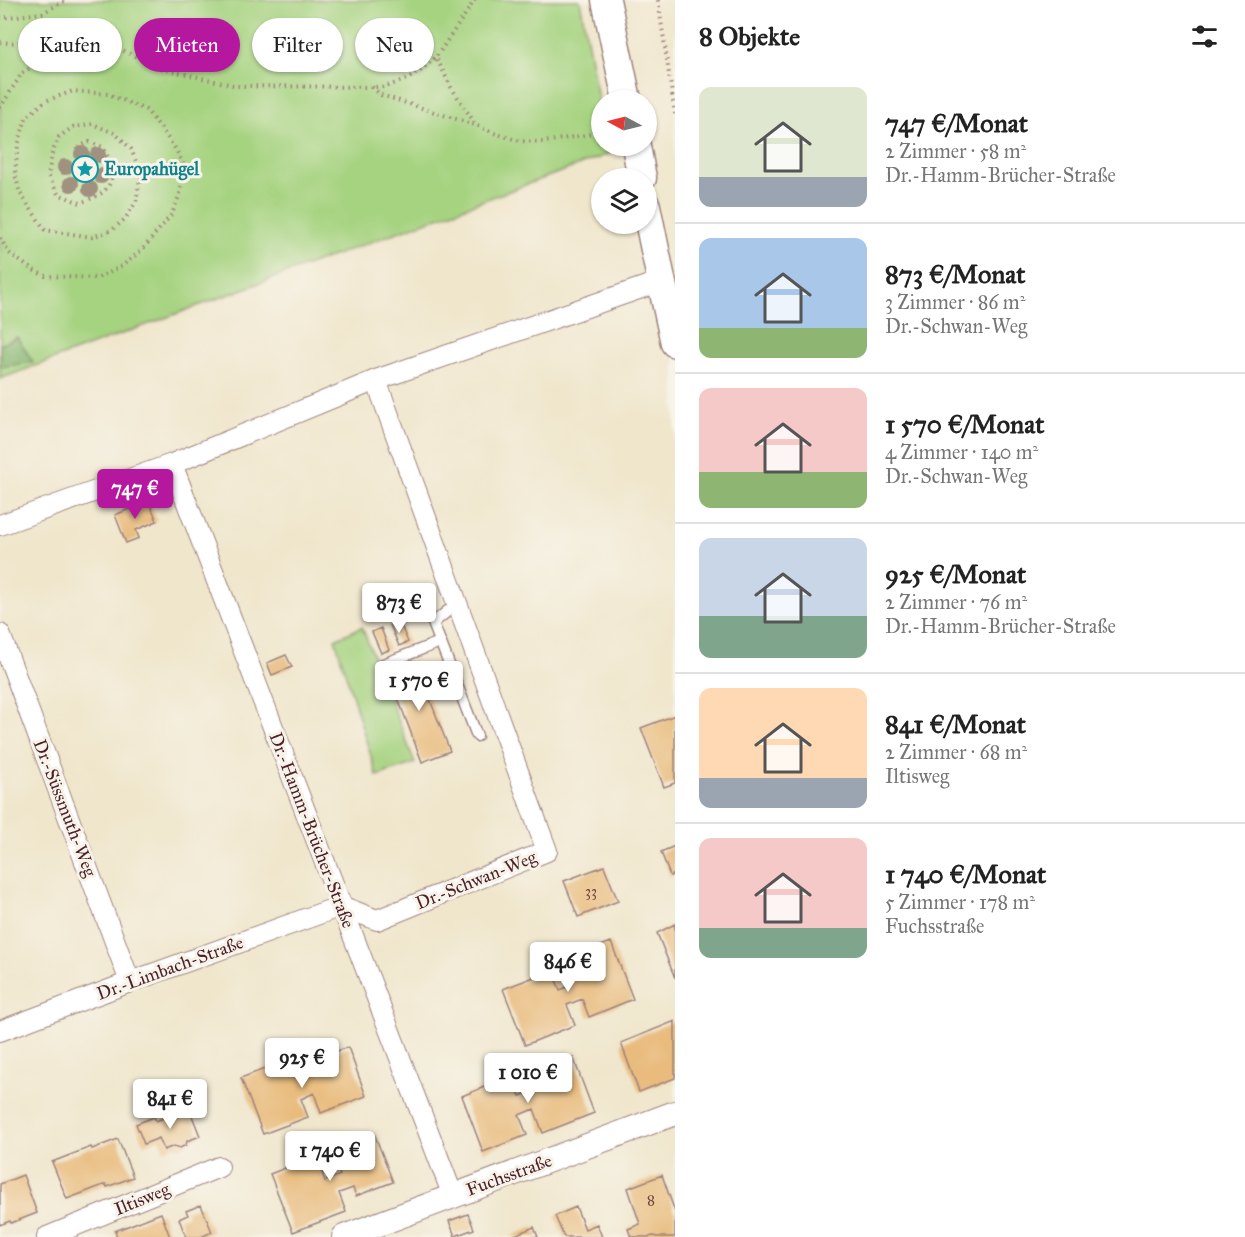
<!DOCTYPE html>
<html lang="de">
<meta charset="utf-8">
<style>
:root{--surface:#fff;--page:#f2f2f2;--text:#222;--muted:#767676;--line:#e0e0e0;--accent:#b5179e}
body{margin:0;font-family:"IM FELL Great Primer",serif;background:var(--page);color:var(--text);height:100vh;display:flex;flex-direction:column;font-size:22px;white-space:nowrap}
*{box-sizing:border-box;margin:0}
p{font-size:20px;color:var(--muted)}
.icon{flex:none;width:33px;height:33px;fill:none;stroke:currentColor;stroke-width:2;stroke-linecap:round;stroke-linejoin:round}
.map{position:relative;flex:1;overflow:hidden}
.sheet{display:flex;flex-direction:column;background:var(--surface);width:570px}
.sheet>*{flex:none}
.guide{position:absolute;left:18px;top:18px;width:567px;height:54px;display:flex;gap:12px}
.needle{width:39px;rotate:277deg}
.tools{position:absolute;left:591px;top:90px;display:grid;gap:12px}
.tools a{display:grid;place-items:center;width:66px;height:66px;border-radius:50%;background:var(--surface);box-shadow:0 2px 4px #0004;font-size:30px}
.price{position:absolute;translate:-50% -51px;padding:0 14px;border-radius:6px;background:#fff;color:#222;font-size:20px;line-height:39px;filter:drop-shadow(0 2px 3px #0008)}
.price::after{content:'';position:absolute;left:50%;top:36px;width:18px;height:14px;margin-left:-9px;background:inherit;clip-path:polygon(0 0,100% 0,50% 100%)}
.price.on{background:var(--accent);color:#fff}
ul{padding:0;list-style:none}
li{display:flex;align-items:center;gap:18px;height:150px;padding:0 24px}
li+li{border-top:2px solid var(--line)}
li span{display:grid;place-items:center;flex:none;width:168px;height:120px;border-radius:12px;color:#555}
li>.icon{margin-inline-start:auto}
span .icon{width:72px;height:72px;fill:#fffc;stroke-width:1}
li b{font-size:26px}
h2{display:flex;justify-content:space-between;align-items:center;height:72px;padding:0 24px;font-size:26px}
.tag{padding:0 21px;border-radius:27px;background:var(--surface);box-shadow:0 2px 4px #0004;font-size:21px;line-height:54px}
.tag.on{background:var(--accent);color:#fff}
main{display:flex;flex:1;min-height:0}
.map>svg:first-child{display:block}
</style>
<main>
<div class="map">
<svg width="675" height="1237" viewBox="0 0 675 1237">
<rect width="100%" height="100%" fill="#f7f3e8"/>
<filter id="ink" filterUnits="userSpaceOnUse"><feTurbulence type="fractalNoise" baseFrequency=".0167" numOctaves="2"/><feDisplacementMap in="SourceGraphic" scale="12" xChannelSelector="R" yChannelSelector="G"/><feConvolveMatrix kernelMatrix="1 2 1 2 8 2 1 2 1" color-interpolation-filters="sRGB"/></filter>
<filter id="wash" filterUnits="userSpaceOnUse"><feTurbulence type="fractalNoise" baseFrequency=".008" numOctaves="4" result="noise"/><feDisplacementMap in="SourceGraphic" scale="24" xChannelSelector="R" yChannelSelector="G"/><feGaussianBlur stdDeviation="1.35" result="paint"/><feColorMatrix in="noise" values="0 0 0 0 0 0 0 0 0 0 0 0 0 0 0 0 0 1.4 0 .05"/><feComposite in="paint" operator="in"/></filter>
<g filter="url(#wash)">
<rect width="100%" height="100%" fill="#f0e6cc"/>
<path fill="#a6d380" stroke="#787956" stroke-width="1.5" d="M0,0h580l21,115 1,31h5l2,8 -609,225z
M362,627l53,136 -38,13 -42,-137z"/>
<path fill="#84b56e" stroke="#676a4c" stroke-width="1.5" d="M17,337l16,25 -33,5v-22z"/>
<g id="blocks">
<path fill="#e9bb7d" d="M149,501l8,20 -21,9 3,8 -13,5 -11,-28z
M399,621l9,21 -9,4 -9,-21z
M381,628l8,22 -8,3 -9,-21z
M286,655l6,12 -20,8 -5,-12z
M415,661l35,90 -28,11 -34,-90z
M675,715v68l-11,4 -23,-59z
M675,846v28l-5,2 -9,-24z
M604,866l14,35 -40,16 -14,-36z
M675,924v54l-18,-45z
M611,942l22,57 -44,18 -7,-18 -15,6 8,20 -50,20 -22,-56 49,-19 8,20 9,-4 -10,-24z
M675,1021v57l-36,14 -18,-49z
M348,1047l18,49 -45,17 -7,-20 -13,6 7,18 -45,17 -22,-56 52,-20 6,18 15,-6 -3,-9z
M573,1057l21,56 -51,20 -9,-24 -15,6 8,20 -44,17 -21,-56 50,-20 8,20 15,-6 -7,-17z
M189,1108l11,28 -13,5 -1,4 -6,3 -6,-2 -10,4 -5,-12 -15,6 -8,-20 18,-7 2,4z
M374,1133l19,49 -37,14 -3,-8 -14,5 7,19 -53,20 -23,-58 46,-18 9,25 15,-6 -9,-24z
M118,1139l15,38 -26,10 -1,-3 -39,15 -15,-37 39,-15 1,2z
M23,1175l14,38 -26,10 -1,-2 -10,4v-41z
M662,1175l13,37v25h-18l-4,-1 -4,1h-18l-3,-8 12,-5 -12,-36z
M201,1205l11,27 -11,5h-15l-7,-18 9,-4 -2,-4z
M576,1207l9,22 12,-5 5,13h-38l-9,-21z
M161,1213l9,24h-53l-2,-6z
M468,1214l6,15 -19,7 -6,-15z
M534,1227l4,10h-28z"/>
</g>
</g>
<g filter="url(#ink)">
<use href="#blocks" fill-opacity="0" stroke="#9d827c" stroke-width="1.5"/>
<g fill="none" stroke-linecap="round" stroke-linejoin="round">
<defs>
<path id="service" d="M458,607l-9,3 -16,13 44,113
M381,665l59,-23"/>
<path id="minor" d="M172,464l281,732
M0,525l172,-61 204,-84 271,-94 14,-7
M0,634l130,348
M341,906l36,14 170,-69 -171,-471
M0,1031l130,-49 211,-76
M47,1237l172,-70"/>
<path id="tertiary" d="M344,1237l331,-124"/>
<path id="secondary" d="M606,0l21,100
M636,146l6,32
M646,206l15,73 14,64"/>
</defs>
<use href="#service" stroke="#9d827c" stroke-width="13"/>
<use href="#minor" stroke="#9d827c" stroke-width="22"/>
<use href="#tertiary" stroke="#9d827c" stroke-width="26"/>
<use href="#secondary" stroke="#9d827c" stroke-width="31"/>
<path stroke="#9d827c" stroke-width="4" stroke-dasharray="1.5 4.5" stroke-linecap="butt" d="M475,0l-39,57 15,30 25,38 18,8 26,8 24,1 58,-10
M658,0l17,114
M0,18l42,-5 25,-13
M0,42l9,1 50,-3h41l63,29 74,17 146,1c26,-7 34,-12 53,-30
M372,87l9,8 94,30
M0,108l22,-35 25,-15 8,4 4,-22
M0,238l9,15 22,16 14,7 53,2 24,-12 20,-16 30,-36 9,-23 2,-27 -7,-14 -15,-22 -15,-18 -38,-16 -35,-3 -28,10 -19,17 -8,27 -3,29 5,19 25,37 47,7 20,-7 13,-11 11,-17 5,-28 -10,-25 -15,-15 -23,-10 -20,3 -14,10 -7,16 -4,22 10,19 22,9c7,-3 17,-6 23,-11 15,-13 8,-30 0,-45l-14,-5 -10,5"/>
<use href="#service" stroke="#fff" stroke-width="10"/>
<use href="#minor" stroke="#fff" stroke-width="20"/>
<use href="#tertiary" stroke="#fff" stroke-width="24"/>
<use href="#secondary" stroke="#fff" stroke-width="28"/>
</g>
<g fill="#a1917f">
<circle cx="82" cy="154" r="8"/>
<circle cx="98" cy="155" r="8"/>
<circle cx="65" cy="167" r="8"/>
<circle cx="101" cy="176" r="8"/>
<circle cx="71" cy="184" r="8"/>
<circle cx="90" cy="189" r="8"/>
</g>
</g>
<defs>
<symbol id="sight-ring" viewBox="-11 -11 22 22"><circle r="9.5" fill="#f7f3e8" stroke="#0f9aa8" stroke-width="1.5"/><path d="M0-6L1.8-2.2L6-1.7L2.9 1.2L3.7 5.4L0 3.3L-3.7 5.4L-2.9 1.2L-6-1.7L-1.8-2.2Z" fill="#0f9aa8"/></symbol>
</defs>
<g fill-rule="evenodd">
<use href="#sight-ring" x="70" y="154" width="30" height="30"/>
</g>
<g text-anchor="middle" stroke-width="6" stroke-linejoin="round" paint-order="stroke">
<g font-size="15" fill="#724640">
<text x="591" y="896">33</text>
<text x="651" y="1205">8</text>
</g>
<g font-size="18" font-weight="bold" fill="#0d838f" stroke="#f7f3e8" text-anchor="start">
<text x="104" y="175">Europahügel</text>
</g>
<g font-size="18" fill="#4a1f2b" stroke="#f7f3e8">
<text transform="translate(65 808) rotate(69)" y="6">Dr.-Süssmuth-Weg</text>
<text transform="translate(312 830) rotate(69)" y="6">Dr.-Hamm-Brücher-Straße</text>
<text transform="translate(476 880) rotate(-22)" y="6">Dr.-Schwan-Weg</text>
<text transform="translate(170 968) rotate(-20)" y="6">Dr.-Limbach-Straße</text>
<text transform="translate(509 1175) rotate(-20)" y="6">Fuchsstraße</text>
<text transform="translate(142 1199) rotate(-22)" y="6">Iltisweg</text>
</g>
</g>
</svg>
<div class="tools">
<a><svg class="needle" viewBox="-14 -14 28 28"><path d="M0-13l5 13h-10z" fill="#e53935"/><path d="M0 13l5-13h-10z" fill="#767676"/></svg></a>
<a><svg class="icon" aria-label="layers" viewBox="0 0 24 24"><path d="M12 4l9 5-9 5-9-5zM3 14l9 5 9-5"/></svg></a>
</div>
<b class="price on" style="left:135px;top:520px">747 €</b>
<b class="price" style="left:399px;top:634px">873 €</b>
<b class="price" style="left:419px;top:712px">1 570 €</b>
<b class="price" style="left:568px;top:993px">846 €</b>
<b class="price" style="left:302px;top:1089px">925 €</b>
<b class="price" style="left:528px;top:1104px">1 010 €</b>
<b class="price" style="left:170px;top:1130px">841 €</b>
<b class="price" style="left:330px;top:1182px">1 740 €</b>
<div class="guide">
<a class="tag">Kaufen</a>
<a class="tag on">Mieten</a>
<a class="tag">Filter</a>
<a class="tag">Neu</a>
</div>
</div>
<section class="sheet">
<h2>8 Objekte<svg class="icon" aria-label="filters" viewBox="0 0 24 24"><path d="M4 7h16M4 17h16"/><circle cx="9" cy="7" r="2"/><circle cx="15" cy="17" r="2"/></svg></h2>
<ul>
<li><span style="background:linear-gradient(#dfe7d0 75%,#9aa5b1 0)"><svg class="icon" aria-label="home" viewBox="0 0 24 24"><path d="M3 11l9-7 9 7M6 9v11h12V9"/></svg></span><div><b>747 €/Monat</b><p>2 Zimmer · 58 m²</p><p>Dr.-Hamm-Brücher-Straße</p></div></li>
<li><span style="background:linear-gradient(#a9c7e8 75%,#8fb573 0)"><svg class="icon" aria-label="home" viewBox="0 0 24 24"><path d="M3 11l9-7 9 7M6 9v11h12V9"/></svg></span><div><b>873 €/Monat</b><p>3 Zimmer · 86 m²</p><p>Dr.-Schwan-Weg</p></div></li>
<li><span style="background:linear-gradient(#f6c9c9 70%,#8fb573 0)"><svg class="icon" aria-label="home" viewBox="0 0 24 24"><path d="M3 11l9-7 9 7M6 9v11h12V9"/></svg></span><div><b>1 570 €/Monat</b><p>4 Zimmer · 140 m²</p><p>Dr.-Schwan-Weg</p></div></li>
<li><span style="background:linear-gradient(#c9d6e8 65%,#7fa58c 0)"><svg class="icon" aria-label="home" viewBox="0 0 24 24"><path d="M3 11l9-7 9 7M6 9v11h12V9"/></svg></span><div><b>925 €/Monat</b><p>2 Zimmer · 76 m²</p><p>Dr.-Hamm-Brücher-Straße</p></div></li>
<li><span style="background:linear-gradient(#ffd9b3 75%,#9aa5b1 0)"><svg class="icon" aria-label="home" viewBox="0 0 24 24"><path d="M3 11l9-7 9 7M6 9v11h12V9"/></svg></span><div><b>841 €/Monat</b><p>2 Zimmer · 68 m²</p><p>Iltisweg</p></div></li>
<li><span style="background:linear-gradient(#f6c9c9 75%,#7fa58c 0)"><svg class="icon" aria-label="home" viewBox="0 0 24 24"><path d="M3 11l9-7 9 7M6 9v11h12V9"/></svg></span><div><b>1 740 €/Monat</b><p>5 Zimmer · 178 m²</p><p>Fuchsstraße</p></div></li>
</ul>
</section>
</main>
